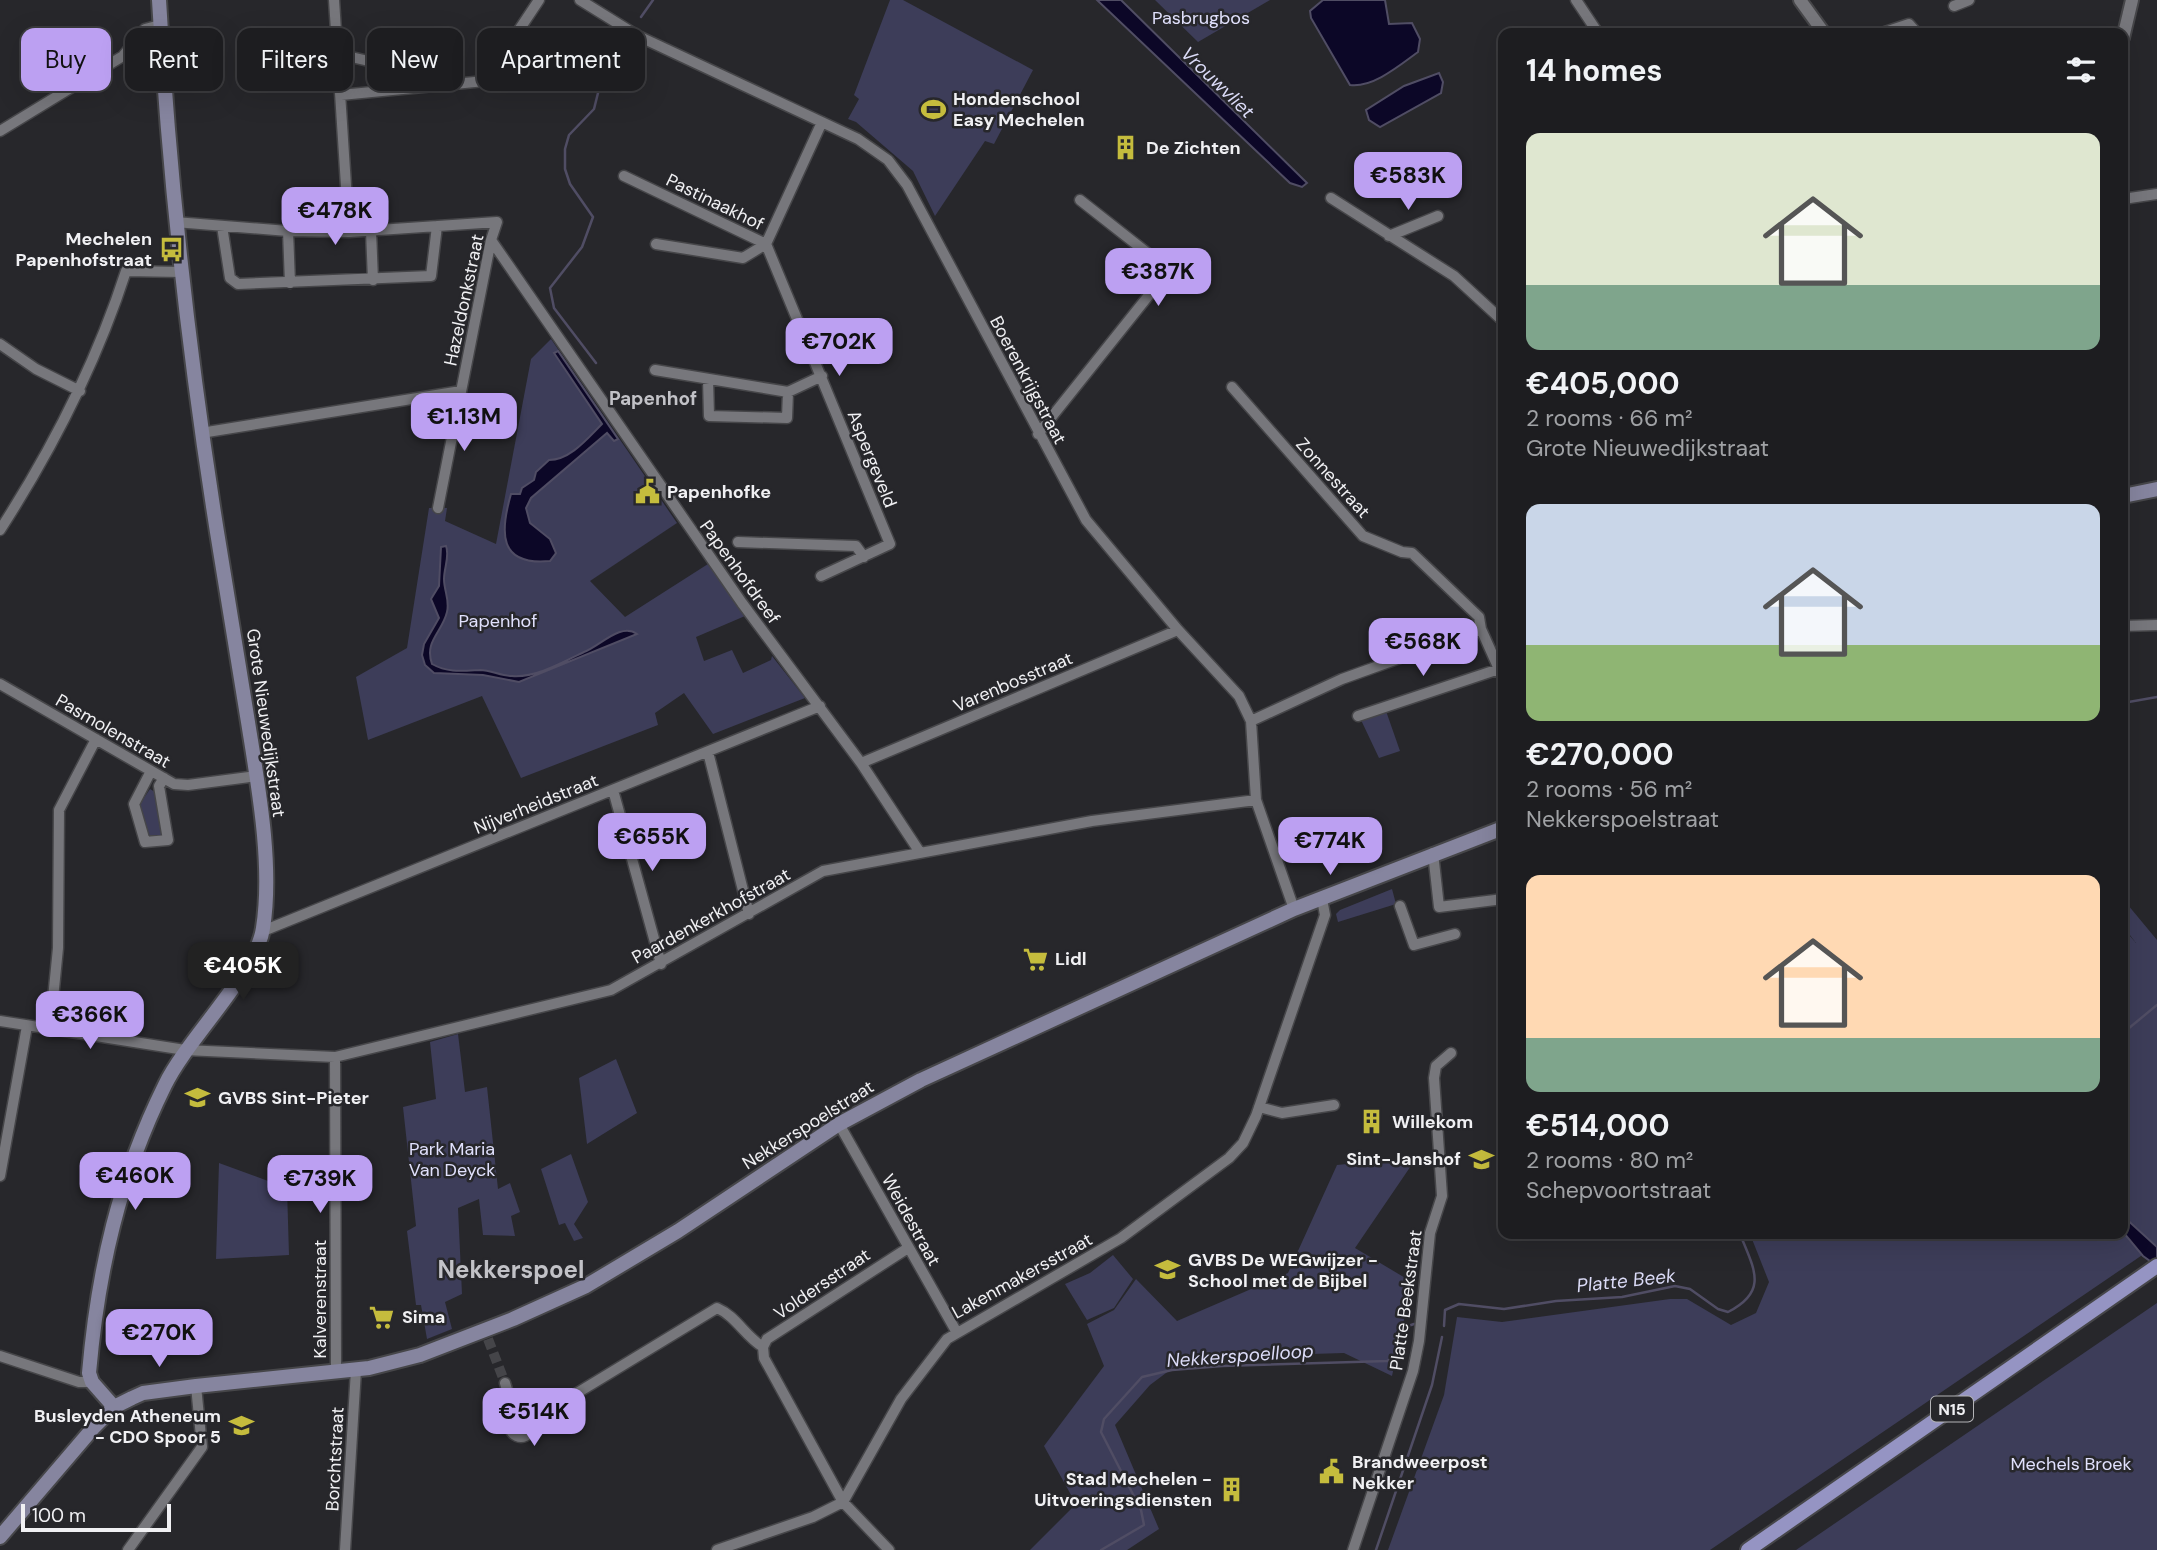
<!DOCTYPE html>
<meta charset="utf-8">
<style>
:root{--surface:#1d1d20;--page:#252629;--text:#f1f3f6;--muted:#a0a2a5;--line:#3b3b3e;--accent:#bca0f2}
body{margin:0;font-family:"DM Sans",sans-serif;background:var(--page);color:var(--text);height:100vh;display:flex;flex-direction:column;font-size:26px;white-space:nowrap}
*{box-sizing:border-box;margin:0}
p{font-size:23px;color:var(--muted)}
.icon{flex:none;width:38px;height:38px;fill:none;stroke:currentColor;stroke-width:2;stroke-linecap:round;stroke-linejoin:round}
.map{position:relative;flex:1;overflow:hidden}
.side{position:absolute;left:1498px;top:28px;width:630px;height:1211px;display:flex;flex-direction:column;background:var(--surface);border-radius:14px;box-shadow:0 7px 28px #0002,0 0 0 2px var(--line)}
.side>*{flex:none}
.banner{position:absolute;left:21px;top:28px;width:665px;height:63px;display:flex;gap:14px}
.scale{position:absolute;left:21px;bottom:18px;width:150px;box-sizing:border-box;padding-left:7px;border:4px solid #f0f0f3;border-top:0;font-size:19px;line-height:24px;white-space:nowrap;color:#f0f0f3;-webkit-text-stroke:5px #27272b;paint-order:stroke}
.price{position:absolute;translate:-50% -60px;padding:0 16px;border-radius:14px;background:var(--accent);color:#111;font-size:23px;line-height:46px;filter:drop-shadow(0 2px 4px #0008)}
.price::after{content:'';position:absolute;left:50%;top:42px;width:21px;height:16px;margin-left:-10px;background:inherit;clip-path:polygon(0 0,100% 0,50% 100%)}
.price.active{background:#222;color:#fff}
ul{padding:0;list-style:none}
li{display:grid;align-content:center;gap:14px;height:371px;padding:0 28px}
li span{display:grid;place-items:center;height:217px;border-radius:14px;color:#555}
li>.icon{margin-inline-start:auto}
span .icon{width:126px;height:126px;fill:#fffc;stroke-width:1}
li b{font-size:30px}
h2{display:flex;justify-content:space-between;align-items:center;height:84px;padding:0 28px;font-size:30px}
.pill{padding:0 24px;border-radius:14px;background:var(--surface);box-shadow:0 7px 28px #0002,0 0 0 2px var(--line);font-size:24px;line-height:63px}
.pill.active{background:var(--accent);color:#111}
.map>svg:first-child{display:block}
</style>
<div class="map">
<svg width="2157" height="1550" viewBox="0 0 2157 1550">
<rect width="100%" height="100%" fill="#27272b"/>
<path fill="#3d3d59" d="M890,0h13l130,70 -39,74 -9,-3 -50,75 -22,-45 -57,-49 -8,-3 11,-20 -5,-4z
M1155,0h115l-72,42z
M551,339l126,184 -87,58 35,36 83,-53 37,52 -49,21 8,24 28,-11 11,23 28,-13 1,-4 33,42 -92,36 -29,-41 -29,20 3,12 -137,53 -39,-82 -114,44 -12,-63 51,-29 22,-140h18l-2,13 51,23 35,-185z
M1386,711l14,40 -21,7 -18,-38z
M150,789l5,3 7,44 -13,1 -9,-33z
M1392,889l4,15 -58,18 -2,-8 4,-4z
M2123,899l34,41v305l-447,305h-322l56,-155 13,-78 45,5 168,-23h17l44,26 25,-12 13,-31 -19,-48h373v-306l13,15 -13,-17z
M458,1034l7,58 22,-5 11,102 12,-6 10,29 -9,4 4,20 -32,-1 -4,-36 -21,9 4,86 -17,8 7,27 -25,10 -6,-34h-5l-9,-74 9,-5 -13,-119 33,-8 -6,-57z
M616,1059l21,54 -50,31 -8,-66z
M571,1154l17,48 -14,22 9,14 -9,3 -9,-18 -6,2 -18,-56z
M1417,1157l-62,91 57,34 -20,94 -48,-23 -158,5 -36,27 -35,40 44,104 -32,21h-97l46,-46 -32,-58 60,-80 -17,-42 27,-14 22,-31 41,42 111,-48 49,-108z
M219,1163l68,25 2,67 -73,4z
M1113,1255l20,24 -19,29 -27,12 -22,-36 25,-11z
M2157,1303v247h-361z"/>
<path fill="#0c0727" stroke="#504d64" stroke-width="2" d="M1097,0h24l186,183 -5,4 -12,-4z
M1323,0h62l4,24 23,-1 8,16 -2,13c-18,13 -45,36 -68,33l-39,-67 -1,-7z
M1439,73l4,9 -2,11 -61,34 -11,-7 -3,-10 38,-24z
M558,351l60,88 -4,2 -7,-8 -76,65 -5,10 4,15 20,16 6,14 -6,8c-52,5 -50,-29 -39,-67h9l2,-6 12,-8 2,-8 13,-12c21,0 38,-21 53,-36l-48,-71z
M446,546c4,10 -2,22 -2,33 0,12 6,21 3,33 -5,21 -23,29 -15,52 16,9 30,7 48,6 11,0 21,6 32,6 24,2 51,-14 72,-24 16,-6 37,-30 53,-18l-118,48 -36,-7 -49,-2 -9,-8 -3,-10 2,-11 15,-26 -8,-19 8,-13 2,-39z
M2123,1216l34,31v19l-14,-10 -20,-24z"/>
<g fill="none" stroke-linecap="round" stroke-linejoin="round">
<path stroke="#504d64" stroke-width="2.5" d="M641,17l12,-17
M596,363l-42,-55 -4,-20 32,-41 11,-30 -23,-33 -5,-15v-20l4,-14 25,-26 4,-16 18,-34
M2123,703l34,-6
M2123,1033l34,-28
M1444,1326l1,-16 14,-6 45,5 52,-8 66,-4 53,-11 15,3 28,20 10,3c41,-21 26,-43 12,-78
M1101,1550l43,-25 -3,-15 -40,-78 3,-13 38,-42 30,-7 50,-4 165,-5 10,-4 11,-31 6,-2
M1376,1550l56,-165 10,-48"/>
<path stroke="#454549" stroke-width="10" stroke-dasharray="10 5" stroke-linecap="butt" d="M488,1339l17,44"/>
<defs>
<path id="minor" d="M334,0l15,232
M580,0l58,36 220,103 30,21 19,25 179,335 92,110 61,66 12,25 5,79 38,109
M1576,0l22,33
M1954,6l15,-6
M1882,33l27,-9 8,9
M338,54l118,27
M341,95l144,-14 54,-81
M0,131l123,-75 22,-27 15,-4
M624,176l142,68
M1331,198l123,78 49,45
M2123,199l34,-5
M175,222l113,9 61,1 148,-10 -6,18 -53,268
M222,226l8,52 8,6 193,-8 6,-50
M288,231l2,52
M371,231l2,49
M1389,236l49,-20
M491,240l251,363 119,160 58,88
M656,244l87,14 23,-14
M0,344l36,25 44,22
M655,370l133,22 34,-16
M708,379l1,37 78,2 1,-26
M1232,387l131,149 39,16 10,1 67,64 2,12 22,49
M201,433l260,-42
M1038,434l131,-164 -89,-70
M0,530c53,-82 96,-166 126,-259l56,1
M738,542l118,4 8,11
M821,576l69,-32 -124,-300 56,-122
M2123,626l34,-1
M0,684l174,100 14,1 69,-9
M1358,716l141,-47
M1251,721l91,-42 139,-50
M708,752l41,162
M861,763l317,-133
M151,771l-17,33 11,38 23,-2 -9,-54 5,-8
M613,790l48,174
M1433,853l6,54 64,-8
M1400,906l14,39 41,-11
M263,931l557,-225
M0,1021l185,29 150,7 276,-67 212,-119 269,-50 164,-21
M50,1029l8,-81 1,-138 37,-71
M335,1057l1,315
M1259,1107l23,6 52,-8
M839,1124l117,207
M0,1176l27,-150
M0,1356l79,26h13
M505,1383l10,33
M510 1426a11 11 0 1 1 22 0a11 11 0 1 1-22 0Z
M531,1421l186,-113c19,8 28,28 46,39
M128,1550l74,-103 -6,-61
M345,1550l11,-180
M717,1550l96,-33 30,-15 58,-103 46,-60 174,-101 108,-80 14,-15 13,-27 69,-201 -3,-16
M889,1550l-46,-48 -79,-144 -1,-11 4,-8 141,-91
M1353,1550l60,-179 6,-30 11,-108 12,-37 -8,-118 2,-12 15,-13"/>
<path id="tertiary" d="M1800,0l24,33
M2123,38l9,-38"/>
<path id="secondary" d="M2123,496l34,-7
M114,1407l-22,-25 -3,-9c9,-103 30,-195 76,-288 22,-46 92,-113 98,-157 10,-63 -5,-143 -15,-206 -10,-63 -20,-126 -31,-190 -28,-176 -48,-354 -58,-532
M0,1537l94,-110 20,-20 18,-9 11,-5 53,-7 173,-18 51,-13 93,-36 73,-33 92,-55 161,-107 82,-44 373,-171 209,-81"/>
<path id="primary" d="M1748,1550l409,-284"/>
</defs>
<use href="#minor" stroke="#464649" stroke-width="13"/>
<use href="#tertiary" stroke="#464649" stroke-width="16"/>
<use href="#secondary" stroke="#464649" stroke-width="18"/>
<use href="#primary" stroke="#464649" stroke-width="18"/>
<use href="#minor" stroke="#77777c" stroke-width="10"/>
<use href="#tertiary" stroke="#77777c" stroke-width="12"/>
<use href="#secondary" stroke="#86859f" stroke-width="14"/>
<use href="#primary" stroke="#9594c3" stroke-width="14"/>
</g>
<defs>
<symbol id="stadium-bare" viewBox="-9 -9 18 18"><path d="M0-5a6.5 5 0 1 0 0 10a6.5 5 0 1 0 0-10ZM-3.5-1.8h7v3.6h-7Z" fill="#c5bc3d" stroke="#27272b" stroke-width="2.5" paint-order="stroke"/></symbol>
<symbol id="building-bare" viewBox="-9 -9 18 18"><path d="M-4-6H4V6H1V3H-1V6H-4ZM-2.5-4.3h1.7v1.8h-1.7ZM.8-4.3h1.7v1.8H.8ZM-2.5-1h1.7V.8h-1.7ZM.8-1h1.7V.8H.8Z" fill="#c5bc3d" stroke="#27272b" stroke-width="2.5" paint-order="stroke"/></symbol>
<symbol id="bus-bare" viewBox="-9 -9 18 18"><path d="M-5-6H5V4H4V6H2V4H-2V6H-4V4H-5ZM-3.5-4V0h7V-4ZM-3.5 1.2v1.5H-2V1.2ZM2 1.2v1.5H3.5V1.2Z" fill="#c5bc3d" stroke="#27272b" stroke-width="2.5" paint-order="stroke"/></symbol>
<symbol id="civic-bare" viewBox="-9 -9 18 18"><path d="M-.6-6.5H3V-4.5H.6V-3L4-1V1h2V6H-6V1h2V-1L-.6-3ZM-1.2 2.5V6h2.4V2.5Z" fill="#c5bc3d" stroke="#27272b" stroke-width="2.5" paint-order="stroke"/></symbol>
<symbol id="supermarket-bare" viewBox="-9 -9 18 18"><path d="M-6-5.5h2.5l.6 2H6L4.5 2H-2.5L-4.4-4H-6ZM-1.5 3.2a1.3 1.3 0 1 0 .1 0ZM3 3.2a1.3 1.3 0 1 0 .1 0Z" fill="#c5bc3d" stroke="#27272b" stroke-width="2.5" paint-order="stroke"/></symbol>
<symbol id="school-bare" viewBox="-9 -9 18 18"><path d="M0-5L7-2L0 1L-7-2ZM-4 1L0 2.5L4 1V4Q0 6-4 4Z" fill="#c5bc3d" stroke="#27272b" stroke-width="2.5" paint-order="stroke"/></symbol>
</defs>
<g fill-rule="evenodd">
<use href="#stadium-bare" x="916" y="92" width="35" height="35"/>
<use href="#building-bare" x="1108" y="130" width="35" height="35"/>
<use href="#bus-bare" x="154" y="232" width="35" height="35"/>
<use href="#civic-bare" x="630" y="474" width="35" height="35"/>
<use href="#supermarket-bare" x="1018" y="942" width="35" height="35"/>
<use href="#school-bare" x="180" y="1080" width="35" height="35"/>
<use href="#building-bare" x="1354" y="1104" width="35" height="35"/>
<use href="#school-bare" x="1464" y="1142" width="35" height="35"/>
<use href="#school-bare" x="1150" y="1252" width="35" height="35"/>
<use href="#supermarket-bare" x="364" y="1300" width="35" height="35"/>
<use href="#school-bare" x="224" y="1408" width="35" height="35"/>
<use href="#civic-bare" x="1314" y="1454" width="35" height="35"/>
<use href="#building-bare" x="1214" y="1472" width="35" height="35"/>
</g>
<g text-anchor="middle" stroke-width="5" stroke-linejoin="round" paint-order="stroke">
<rect fill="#27272b" stroke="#b4b4b7" stroke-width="2" x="1931" y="1396.5" width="42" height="25" rx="5"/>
<g font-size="16" font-weight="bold" fill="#f0f0f3">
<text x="1952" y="1415">N15</text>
</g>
<g font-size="18" fill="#e1e1fd" stroke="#27272b">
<text x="1201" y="24">Pasbrugbos</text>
<text x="498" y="627">Papenhof</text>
<text x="452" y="1155">Park Maria<tspan x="452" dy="21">Van Deyck</tspan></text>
<text x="2071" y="1470">Mechels Broek</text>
</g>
<g font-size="18" font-weight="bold" fill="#f0f0f3" stroke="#27272b" text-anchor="start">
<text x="953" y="105">Hondenschool<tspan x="953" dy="21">Easy Mechelen</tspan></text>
<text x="1146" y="154">De Zichten</text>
<text x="152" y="245" text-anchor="end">Mechelen<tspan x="152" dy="21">Papenhofstraat</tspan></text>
<text x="667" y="498">Papenhofke</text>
<text x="1055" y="965">Lidl</text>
<text x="218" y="1104">GVBS Sint-Pieter</text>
<text x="1392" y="1128">Willekom</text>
<text x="1461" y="1165" text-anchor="end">Sint-Janshof</text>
<text x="1188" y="1266">GVBS De WEGwijzer -<tspan x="1188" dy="21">School met de Bijbel</tspan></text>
<text x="402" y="1323">Sima</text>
<text x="221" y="1422" text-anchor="end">Busleyden Atheneum<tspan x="221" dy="21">- CDO Spoor 5</tspan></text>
<text x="1352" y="1468">Brandweerpost<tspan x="1352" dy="21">Nekker</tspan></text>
<text x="1212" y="1485" text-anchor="end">Stad Mechelen -<tspan x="1212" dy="21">Uitvoeringsdiensten</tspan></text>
</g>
<g font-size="18" fill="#f0f0f3" stroke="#27272b">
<text transform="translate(715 202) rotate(26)" y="6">Pastinaakhof</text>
<text transform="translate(464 300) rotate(-78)" y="6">Hazeldonkstraat</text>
<text transform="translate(1028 380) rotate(62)" y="6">Boerenkrijgstraat</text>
<text transform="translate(872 459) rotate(68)" y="6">Aspergeveld</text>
<text transform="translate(1333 478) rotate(48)" y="6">Zonnestraat</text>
<text transform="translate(740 572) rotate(54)" y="6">Papenhofdreef</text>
<text transform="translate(1013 682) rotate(-23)" y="6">Varenbosstraat</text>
<text transform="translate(266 723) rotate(82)" y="6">Grote Nieuwedijkstraat</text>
<text transform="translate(113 731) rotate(30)" y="6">Pasmolenstraat</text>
<text transform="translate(536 804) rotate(-22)" y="6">Nijverheidstraat</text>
<text transform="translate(711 916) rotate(-29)" y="6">Paardenkerkhofstraat</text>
<text transform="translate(808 1125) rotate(-32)" y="6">Nekkerspoelstraat</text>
<text transform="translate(911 1220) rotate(61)" y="6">Weidestraat</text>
<text transform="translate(1022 1276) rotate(-29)" y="6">Lakenmakersstraat</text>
<text transform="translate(822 1284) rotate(-34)" y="6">Voldersstraat</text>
<text transform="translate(320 1299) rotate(-90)" y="6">Kalverenstraat</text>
<text transform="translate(1406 1300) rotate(-82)" y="6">Platte Beekstraat</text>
<text transform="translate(335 1459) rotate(-87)" y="6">Borchtstraat</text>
</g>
<g font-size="19" font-style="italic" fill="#dbdbf7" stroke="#27272b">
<text transform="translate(1218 82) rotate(44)" y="7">Vrouwvliet</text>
<text transform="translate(1626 1280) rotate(-6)" y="7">Platte Beek</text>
<text transform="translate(1240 1355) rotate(-4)" y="7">Nekkerspoelloop</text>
</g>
<g font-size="19" font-weight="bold" fill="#c2c2c7" stroke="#27272b">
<text x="653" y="405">Papenhof</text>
</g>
<g font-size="24" font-weight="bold" fill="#c2c2c7" stroke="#27272b">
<text x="511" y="1278">Nekkerspoel</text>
</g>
</g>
</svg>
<div class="scale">100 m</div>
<b class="price" style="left:1408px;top:212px">€583K</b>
<b class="price" style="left:335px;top:247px">€478K</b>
<b class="price" style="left:1158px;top:308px">€387K</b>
<b class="price" style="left:839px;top:378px">€702K</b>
<b class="price" style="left:464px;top:453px">€1.13M</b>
<b class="price" style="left:1423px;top:678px">€568K</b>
<b class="price" style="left:652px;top:873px">€655K</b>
<b class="price" style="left:1330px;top:877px">€774K</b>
<b class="price active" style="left:243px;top:1002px">€405K</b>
<b class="price" style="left:90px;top:1051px">€366K</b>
<b class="price" style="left:135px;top:1212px">€460K</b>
<b class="price" style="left:320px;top:1215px">€739K</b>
<b class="price" style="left:159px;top:1369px">€270K</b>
<b class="price" style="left:534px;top:1448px">€514K</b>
<div class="banner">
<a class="pill active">Buy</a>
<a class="pill">Rent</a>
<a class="pill">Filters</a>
<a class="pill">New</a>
<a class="pill">Apartment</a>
</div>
<section class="side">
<h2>14 homes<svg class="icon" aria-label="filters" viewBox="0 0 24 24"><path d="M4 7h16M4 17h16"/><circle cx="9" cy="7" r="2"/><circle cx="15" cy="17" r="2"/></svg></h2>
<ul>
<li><span style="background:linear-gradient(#dfe7d0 70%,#7fa58c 0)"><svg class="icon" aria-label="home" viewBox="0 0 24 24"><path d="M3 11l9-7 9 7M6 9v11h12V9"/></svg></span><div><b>€405,000</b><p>2 rooms · 66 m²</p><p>Grote Nieuwedijkstraat</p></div></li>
<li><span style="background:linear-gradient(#c9d6e8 65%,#8fb573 0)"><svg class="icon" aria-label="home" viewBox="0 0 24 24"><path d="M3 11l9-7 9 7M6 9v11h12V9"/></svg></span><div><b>€270,000</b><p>2 rooms · 56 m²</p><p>Nekkerspoelstraat</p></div></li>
<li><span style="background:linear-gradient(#ffd9b3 75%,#7fa58c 0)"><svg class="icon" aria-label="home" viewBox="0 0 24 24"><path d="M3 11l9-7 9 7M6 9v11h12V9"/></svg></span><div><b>€514,000</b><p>2 rooms · 80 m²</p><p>Schepvoortstraat</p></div></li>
</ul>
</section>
</div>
